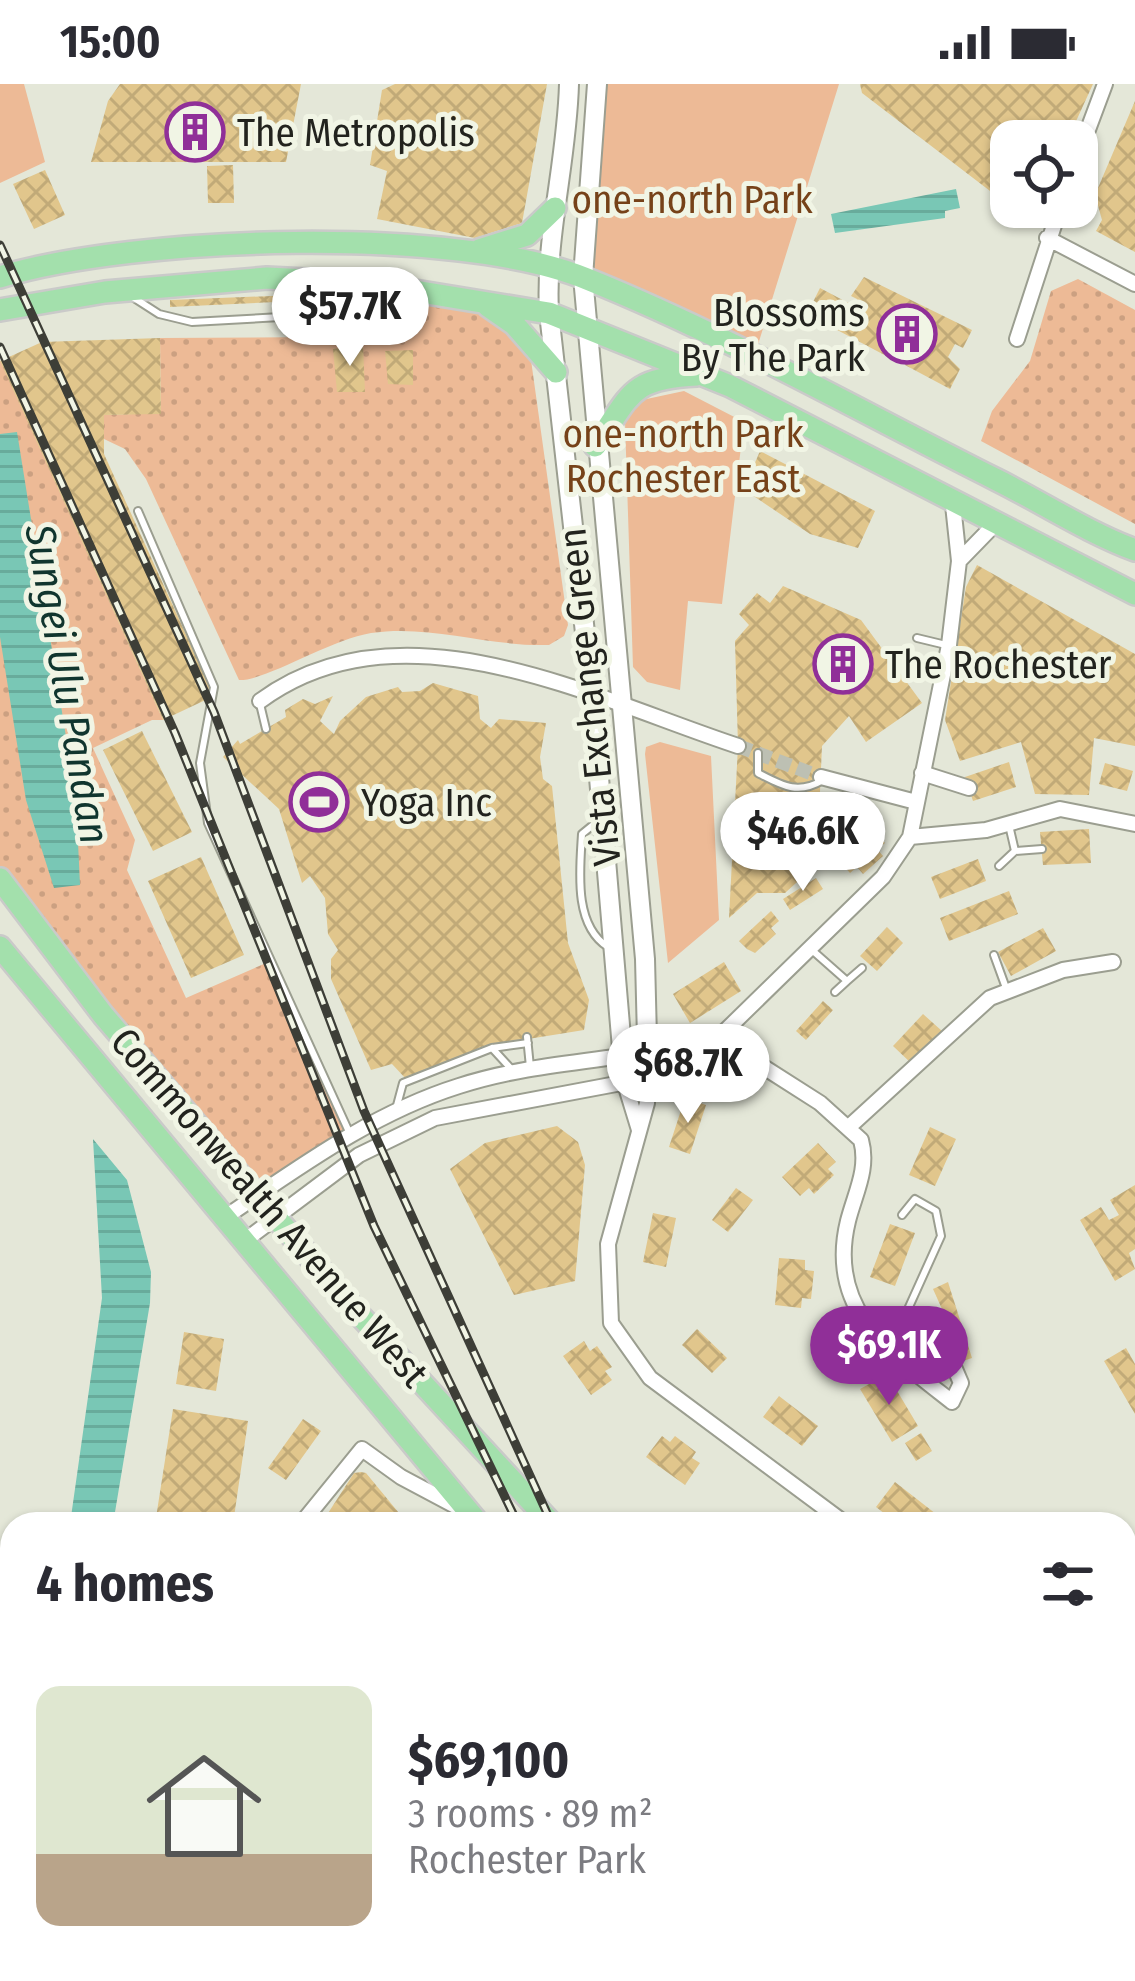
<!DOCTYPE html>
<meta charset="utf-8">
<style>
:root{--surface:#fff;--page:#f7f7f7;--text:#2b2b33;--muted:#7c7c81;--accent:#902f98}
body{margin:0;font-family:"Fira Sans Condensed",sans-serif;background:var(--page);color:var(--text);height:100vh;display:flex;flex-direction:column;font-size:45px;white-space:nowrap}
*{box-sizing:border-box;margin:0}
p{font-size:39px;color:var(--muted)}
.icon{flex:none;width:66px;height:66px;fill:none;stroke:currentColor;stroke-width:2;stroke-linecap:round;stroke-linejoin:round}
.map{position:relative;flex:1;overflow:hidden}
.panel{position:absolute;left:0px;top:1428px;width:1137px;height:471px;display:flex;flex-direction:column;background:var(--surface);border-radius:36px 36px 0 0;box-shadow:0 3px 9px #0004}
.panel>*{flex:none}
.controls{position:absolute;left:990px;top:36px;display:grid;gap:24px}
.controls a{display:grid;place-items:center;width:108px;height:108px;border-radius:24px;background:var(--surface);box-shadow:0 3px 9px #0004;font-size:60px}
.price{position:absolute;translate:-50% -102px;padding:0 27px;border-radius:42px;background:#fff;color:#222;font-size:39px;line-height:78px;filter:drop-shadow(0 3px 6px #0008)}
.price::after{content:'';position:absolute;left:50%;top:72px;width:36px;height:27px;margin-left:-18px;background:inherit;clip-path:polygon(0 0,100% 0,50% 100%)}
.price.on{background:var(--accent);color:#fff}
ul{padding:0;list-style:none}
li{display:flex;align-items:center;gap:36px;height:300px;padding:0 36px}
li span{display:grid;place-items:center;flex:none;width:336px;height:240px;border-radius:24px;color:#555}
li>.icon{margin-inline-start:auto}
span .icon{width:144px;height:144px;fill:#fffc;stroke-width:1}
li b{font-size:51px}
h2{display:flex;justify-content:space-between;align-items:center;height:144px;padding:0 36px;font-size:51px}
.status{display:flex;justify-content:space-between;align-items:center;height:84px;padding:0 60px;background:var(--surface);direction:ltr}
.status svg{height:33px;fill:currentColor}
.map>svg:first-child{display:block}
</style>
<div class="status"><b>15:00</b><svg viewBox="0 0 49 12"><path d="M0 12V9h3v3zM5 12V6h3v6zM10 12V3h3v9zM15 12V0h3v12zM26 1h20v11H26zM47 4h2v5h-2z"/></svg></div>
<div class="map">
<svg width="1135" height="1897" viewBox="0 0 1135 1897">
<defs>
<pattern id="grass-dots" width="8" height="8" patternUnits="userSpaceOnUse" patternTransform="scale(3)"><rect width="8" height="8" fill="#edba96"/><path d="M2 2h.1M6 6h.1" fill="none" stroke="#cba081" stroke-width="1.8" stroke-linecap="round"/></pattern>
<pattern id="water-rules" width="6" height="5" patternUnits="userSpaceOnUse" patternTransform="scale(3)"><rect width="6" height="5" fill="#79c7b5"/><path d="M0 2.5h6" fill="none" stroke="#68ab9b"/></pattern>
<pattern id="building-cross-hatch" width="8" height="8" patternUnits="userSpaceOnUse" patternTransform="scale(3)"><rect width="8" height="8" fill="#e1c68c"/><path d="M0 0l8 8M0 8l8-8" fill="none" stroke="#c1aa78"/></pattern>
</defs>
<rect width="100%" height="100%" fill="#e4e7d8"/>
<path fill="url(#grass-dots)" d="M1078,195l57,31v214l-154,-83 11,-30 38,-50 21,-70z
M377,211l112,19 42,46 37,265 -4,11 -15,9c-61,2 -117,-21 -178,-12 -42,7 -105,48 -132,47l-93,-201 -21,-30 -21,-10v-24l57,-2 -1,-75 166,-1z
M0,276l163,360h-11l-59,28 42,92 -8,30 59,128 87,-38 77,174 -90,59 -260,-314z"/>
<path fill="#edba96" d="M0,0h24l21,78 -45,21z
M597,0h242l-83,267 -173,-74z
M684,307l60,31 -22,182 -34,-3 -8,89 -33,-8 -14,-15 -8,-245 17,-22z
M660,658l51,14 8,164 -51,43 -23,-209 1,-7z"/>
<path fill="url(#water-rules)" d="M956,105l4,19 -15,3v7l-110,15 -4,-19z
M17,348l59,367 4,86 -26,3 -28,-88 -26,-163v-203z
M93,1055l34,41 24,92 -1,31 -37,221h-43l32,-226z"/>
<path fill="url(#building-cross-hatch)" d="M120,0h181l-15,78h-195l17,-61z
M395,0h152l-25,139 -47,15 -98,-19 10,-48 -17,-6 12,-75z
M860,0h233l-26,57h-56v66l-149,-114z
M1135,17v151l-39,-21 6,-11 -7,-25z
M233,81l1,38h-26l-1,-37z
M45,86l20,45 -31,14 -21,-45z
M864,193l108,53 -9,18 -8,-4 -7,13 12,12 -10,20 -45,-24 10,-20 -13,-6 -10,20 -85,-45 13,-26 34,18 3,-7 -6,-3z
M321,210v6l-151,7v-7z
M160,254l1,76 -57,1v39l110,242 -51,24 -163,-359 42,-19z
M363,261l2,47h-28l-4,-43z
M413,266v35l-25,-1 -3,-33z
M760,367l115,60 -17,37 -48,-14 -58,-39 9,-19 -10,-4z
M977,481l158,89v92l-41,-8 -5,57 -54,-1 -14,-52 -61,19 -15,-41 21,-133z
M783,502l78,34 61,83 -56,39 -17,-26 -27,30 -2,46 10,3 -1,48 -16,17 4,4 -32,29h-28l-28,25 9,-172 -3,-105 14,-16 -10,-11 18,-21 13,10z
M433,599l45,13 2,23 11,9 8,-9 47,4 -6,34 3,22 9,7 16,157 21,57 -5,30 -100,16 -77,34 -15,-16 -21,6 -40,-91v-20l7,-9 -10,-16 -3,-36 -15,-22 -8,7 -23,-74 -56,-52 15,-17 2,4 46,-27 -1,-7 18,-11 12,5 18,-8 -13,25 14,13 6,-13 26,-24 32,-10 4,5 18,-1z
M142,647l50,101 -39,19 -50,-101z
M1009,678l7,25 -43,14 -8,-24z
M1105,679l28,8 -6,20 -28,-7z
M869,740l16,19 -8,6 6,7 -20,18 -6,-7 -7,6 -15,-17z
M1089,745l2,34 -48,2 -3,-33z
M201,773l43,98 -53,23 -43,-97z
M978,775l8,22 -46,18 -9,-22z
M816,794l7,11 -33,21 -7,-11z
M1009,807l9,23 -69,27 -9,-23z
M771,827l8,10 -8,7 5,6 -21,19 -8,-4 -8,-8z
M887,843l16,16 -26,28 -17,-15z
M1043,844l13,23 -45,25 -13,-24z
M724,878l17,29 -51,32 -17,-29z
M823,917l10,9 -27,30 -10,-9z
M923,930l19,17 -30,33 -19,-18z
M685,1014l21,7 -16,49 -21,-7z
M557,1042l21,16 7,23 -10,116 -61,14 -64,-126 35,-26z
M930,1043l26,12 -21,47 -26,-11z
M818,1059l18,19 -8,7 6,6 -20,19 -5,-6 -9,8 -18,-19z
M1135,1101v64l-6,4 6,16 -20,12 -35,-61 21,-13 8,13 10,-5 -9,-15z
M736,1104l17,12 -25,32 -16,-12z
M653,1129l23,5 -10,49 -23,-5z
M890,1140l25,9 -20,53 -25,-9z
M779,1174l26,2v10l9,1 -3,28 -9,-1 -1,10 -26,-3z
M948,1198l24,76 -24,8 -19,-53 13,-4 -9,-20z
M697,1245l30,29 -15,15 -30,-28z
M184,1248l40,7 -8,52 -40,-7z
M584,1257l6,10 7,-5 15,21 -7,4 7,9 -21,15 -28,-39z
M1126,1264l9,16v50l-31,-53z
M887,1290l31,52 -26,16 -32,-53z
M779,1312l39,30 -16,20 -39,-29z
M173,1325l75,12 -15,103h-78z
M303,1335l18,12 -35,49 -18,-12z
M921,1349l11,18 -16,10 -11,-18z
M662,1352l8,6 5,-6 21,16 -4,6 8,5 -15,22 -39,-28z
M361,1388l5,1 42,51h-87l33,-51z
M895,1398l41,32 -8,10h-30l-22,-17z
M1125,1855l10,8v34h-27l-6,-10h23z
M286,1887h81l-2,10h-80z
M406,1887h44l-1,6 -11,-2 4,6h-38z
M845,1887h86l3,10h-85z"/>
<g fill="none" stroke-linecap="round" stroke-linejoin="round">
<path stroke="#bdc0b3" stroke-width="14" stroke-dasharray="14 7" stroke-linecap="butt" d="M738,662l83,31"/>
<defs>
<path id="lane" d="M131,212l28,18 33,8 142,-8 26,-24
M138,427l76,176 -14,76 8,60 142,311
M917,554l29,7
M260,620l6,25
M758,669v20c25,13 40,22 65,7
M598,737l-16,13c-2,35 -9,91 26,113
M1009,741l6,26 27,-2
M999,782l16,-15
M813,867l34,30 -12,11
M994,871l12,33
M847,897l15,-13
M527,953l3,30
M492,964l22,24
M396,1025l7,-26 89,-35 36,-5
M890,1265l51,-113 -5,-25 -21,-12 -13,16"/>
<path id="street" d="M1077,75l28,-75
M1047,154l88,46
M1017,255l43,-132
M959,477l35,-36
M260,617c141,-104 332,-3 478,45
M922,689l47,15
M821,693l95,25
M910,753l76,-7 74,-21 75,15
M718,954l102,65 41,37c8,29 -6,53 -13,81 -22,89 42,132 104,181l9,-19 -6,-14
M648,994l-1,25 -39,141 3,79 39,55 196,146
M625,1000l14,46
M850,1042l140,-128 73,-28 50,-8
M227,1132c74,-50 146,-103 232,-130 61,-20 128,-24 191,-34
M247,1155l112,-84 76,-37 213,-40 70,-40 165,-161 27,-40 39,-192 10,-84 -6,-56
M301,1440l61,-75 39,28 62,33
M1125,1549l10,-5
M182,1897l1,-10"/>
<path id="secondary" d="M569,0c-2,78 -24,151 -20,229l43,382 33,389
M597,0l-14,193 62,682 3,119"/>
<path id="primary" d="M479,166l48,-15 28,-27
M0,193c135,-41 457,-52 587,2 141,57 274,133 410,201 46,23 90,52 138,70
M488,222l26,18 42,48
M0,226l105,-18 162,-14 99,5 183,30 181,73 405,208
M595,362c36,-50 33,-68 102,-71
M0,795l103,136 251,294 198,215
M0,863l479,577
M701,1887l1,10
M761,1887l1,10"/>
</defs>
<use href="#lane" stroke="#9b9e90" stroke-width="10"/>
<use href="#street" stroke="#9b9e90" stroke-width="18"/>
<use href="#secondary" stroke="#9b9e90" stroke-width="22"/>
<use href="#primary" stroke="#cacac9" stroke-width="26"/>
<use href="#lane" stroke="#fff" stroke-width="6"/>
<use href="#street" stroke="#fff" stroke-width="14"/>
<use href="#secondary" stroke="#fff" stroke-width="18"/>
<use href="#primary" stroke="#a3e0ac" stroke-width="21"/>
<defs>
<path id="rail" d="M0,161l214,467 150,399 188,413
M0,263l175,386 199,493 144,298
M690,1887l3,10
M723,1887l4,10"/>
</defs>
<use href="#rail" stroke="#3d3e37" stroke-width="9"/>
<use href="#rail" stroke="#f1f5e5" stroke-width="4.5" stroke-dasharray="14" stroke-linecap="butt"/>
</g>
<defs>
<symbol id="building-ring" viewBox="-11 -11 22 22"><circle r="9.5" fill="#f1f5e5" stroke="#902f98" stroke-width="1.5"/><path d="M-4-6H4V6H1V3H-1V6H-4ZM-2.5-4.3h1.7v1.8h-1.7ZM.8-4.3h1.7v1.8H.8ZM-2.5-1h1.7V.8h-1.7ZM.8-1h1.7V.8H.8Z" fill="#902f98"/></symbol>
<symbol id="stadium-ring" viewBox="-11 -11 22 22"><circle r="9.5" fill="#f1f5e5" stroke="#902f98" stroke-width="1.5"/><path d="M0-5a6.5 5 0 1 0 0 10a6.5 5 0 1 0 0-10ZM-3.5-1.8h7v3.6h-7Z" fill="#902f98"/></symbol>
</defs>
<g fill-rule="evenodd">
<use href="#building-ring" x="162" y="15" width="66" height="66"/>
<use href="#building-ring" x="874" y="217" width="66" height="66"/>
<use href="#building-ring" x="810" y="547" width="66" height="66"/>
<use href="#stadium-ring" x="286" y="685" width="66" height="66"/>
</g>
<g text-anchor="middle" stroke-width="10" stroke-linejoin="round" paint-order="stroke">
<g font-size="39" fill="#22231e" stroke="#f1f5e5" text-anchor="start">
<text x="237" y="62">The Metropolis</text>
<text x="865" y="242" text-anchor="end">Blossoms<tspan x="865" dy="45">By The Park</tspan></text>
<text x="885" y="594">The Rochester</text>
<text x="361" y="732">Yoga Inc</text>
</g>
<g font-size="39" fill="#764219" stroke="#f1f5e5">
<text x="692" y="129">one-north Park</text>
<text x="683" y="363">one-north Park<tspan x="683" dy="45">Rochester East</tspan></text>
</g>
<g font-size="39" fill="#22231e" stroke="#f1f5e5">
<text transform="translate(589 613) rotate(-96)" y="14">Vista Exchange Green</text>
<text transform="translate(270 1123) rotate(49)" y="14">Commonwealth Avenue West</text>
</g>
<g font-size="42" font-style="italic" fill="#10352e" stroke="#f1f5e5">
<text transform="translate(68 600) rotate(80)" y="15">Sungei Ulu Pandan</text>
</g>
</g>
</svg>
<div class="controls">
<a><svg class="icon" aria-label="locate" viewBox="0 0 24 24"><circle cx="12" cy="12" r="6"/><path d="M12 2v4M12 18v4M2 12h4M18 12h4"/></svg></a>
</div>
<b class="price" style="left:350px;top:285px">$57.7K</b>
<b class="price" style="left:803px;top:810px">$46.6K</b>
<b class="price" style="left:688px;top:1042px">$68.7K</b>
<b class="price on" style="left:889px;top:1324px">$69.1K</b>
<section class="panel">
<h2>4 homes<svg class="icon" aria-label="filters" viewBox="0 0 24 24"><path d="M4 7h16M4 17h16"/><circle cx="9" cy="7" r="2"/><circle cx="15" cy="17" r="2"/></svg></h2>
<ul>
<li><span style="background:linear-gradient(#dfe7d0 70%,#b9a48a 0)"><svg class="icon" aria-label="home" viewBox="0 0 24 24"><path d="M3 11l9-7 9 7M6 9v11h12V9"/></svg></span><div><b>$69,100</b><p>3 rooms · 89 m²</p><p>Rochester Park</p></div></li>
</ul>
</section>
</div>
